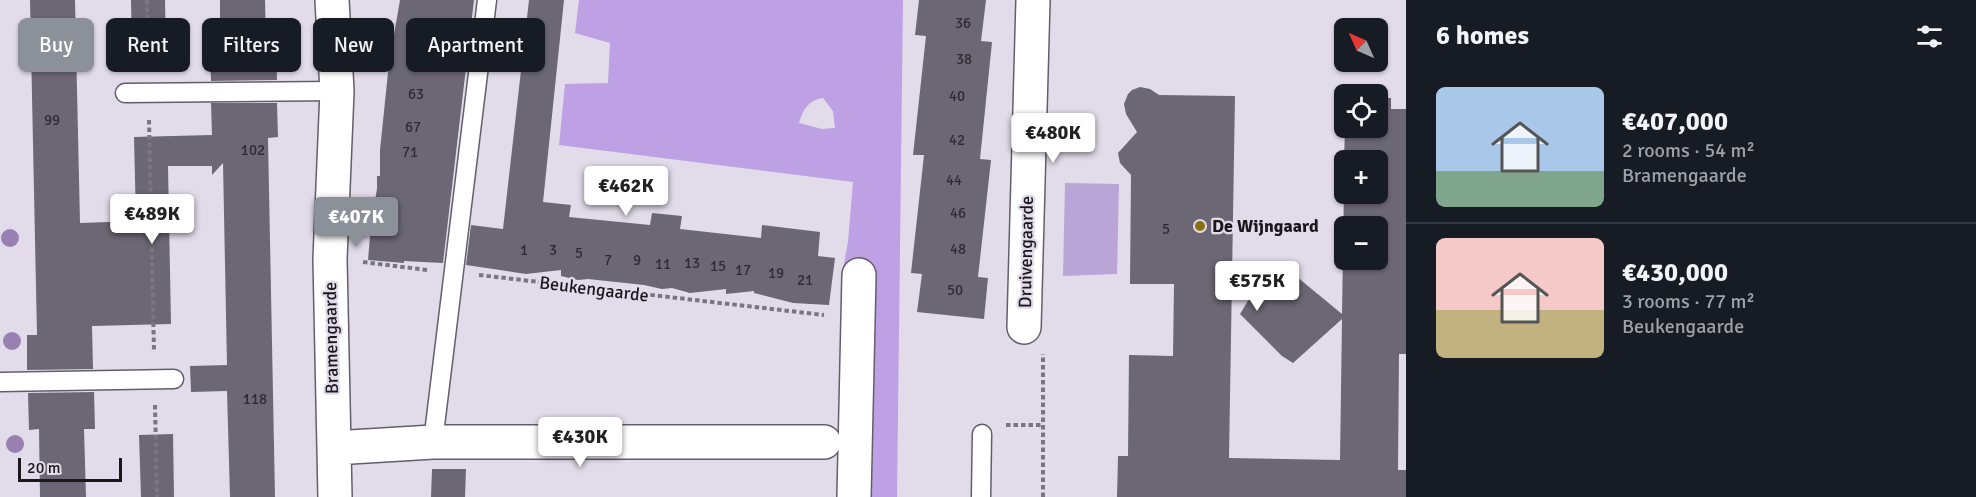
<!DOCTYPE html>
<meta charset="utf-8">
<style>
:root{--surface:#171b24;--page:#242831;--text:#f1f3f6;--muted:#9ea1a6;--line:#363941;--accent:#8c9099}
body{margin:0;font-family:Signika,sans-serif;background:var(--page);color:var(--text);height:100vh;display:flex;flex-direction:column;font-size:22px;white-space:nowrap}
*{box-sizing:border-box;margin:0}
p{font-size:20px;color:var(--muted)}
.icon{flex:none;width:33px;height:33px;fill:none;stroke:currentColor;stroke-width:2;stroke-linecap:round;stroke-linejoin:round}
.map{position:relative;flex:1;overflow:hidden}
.sheet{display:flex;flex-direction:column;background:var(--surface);width:570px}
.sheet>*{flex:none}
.top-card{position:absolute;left:18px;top:18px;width:570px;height:54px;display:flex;gap:12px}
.needle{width:39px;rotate:315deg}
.fabs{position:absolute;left:1334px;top:18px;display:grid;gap:12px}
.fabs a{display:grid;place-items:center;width:54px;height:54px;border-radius:9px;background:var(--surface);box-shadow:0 2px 4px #0004;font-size:30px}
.scale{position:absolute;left:18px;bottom:15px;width:104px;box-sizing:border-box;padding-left:6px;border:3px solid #1a181d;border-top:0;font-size:16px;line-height:21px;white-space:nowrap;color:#1a181d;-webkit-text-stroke:4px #e2dcea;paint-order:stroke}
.price{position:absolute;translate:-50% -51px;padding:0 14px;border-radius:6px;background:#fff;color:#222;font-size:20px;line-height:39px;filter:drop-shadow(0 2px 3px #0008)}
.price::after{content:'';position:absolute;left:50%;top:36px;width:18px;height:14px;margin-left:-9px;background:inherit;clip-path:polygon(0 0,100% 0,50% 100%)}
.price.selected{background:var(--accent);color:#fff}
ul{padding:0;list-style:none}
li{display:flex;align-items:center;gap:18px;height:150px;padding:0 30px}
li+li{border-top:2px solid var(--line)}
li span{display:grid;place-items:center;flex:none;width:168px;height:120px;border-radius:9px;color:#555}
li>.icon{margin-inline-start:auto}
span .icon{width:72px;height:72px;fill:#fffc;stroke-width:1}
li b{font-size:26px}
h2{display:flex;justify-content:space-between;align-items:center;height:72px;padding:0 30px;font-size:26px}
.chip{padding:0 21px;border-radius:9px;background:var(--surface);box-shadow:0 2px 4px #0004;font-size:21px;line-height:54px}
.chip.selected{background:var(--accent);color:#fff}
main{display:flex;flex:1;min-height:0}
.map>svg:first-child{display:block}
</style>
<main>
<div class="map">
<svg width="1406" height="497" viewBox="0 0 1406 497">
<rect width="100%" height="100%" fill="#e2dcea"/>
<path fill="#baa6d6" d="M1065,183l54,1 -2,90 -54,2z"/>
<path fill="#bea0e4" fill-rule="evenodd" d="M579,0h324l-6,497h-28l-12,-228h-14l5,-27 5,-60 -294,-37 6,-61 43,-1 2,-40 -35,-10zM823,98l10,13 2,17 -13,1 -23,-6c4,-14 10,-23 24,-25z"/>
<path fill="#6c6774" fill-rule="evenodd" d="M30,0h45l5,223 56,-2 -2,-84 78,-2 -1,-32h66l1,34 -10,1 7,359h-45l-3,-106 -36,1 -1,-26 37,-1 -4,-202 -11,12v-9h-44l3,158 -79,2 1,43 -66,1v-35h10z
M131,0h34l1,48h-34z
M220,0h45l1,43h10l1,37 -66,1 -2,-53 11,-1z
M400,0h74l-31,263 -39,-2v2l-36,-3 3,-36 6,-35v-13h3v-26l9,-87z
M529,0h35l-21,202 28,3 -2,12 81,8 2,-12 30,3 -2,13 81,9 1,-13 58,7 -2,24 17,2 -6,47 -36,-2 -39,-10v-2l-28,3v-5l-36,4 -18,-5 -10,1 -18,-4 -56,-6 -10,1 -17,-4v-6l-35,4 -60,-9 5,-40 32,4z
M919,0h67l-5,41 11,1 -12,117 11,1 -13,117 10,1 -4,41 -67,-7 5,-38 -11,-1 13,-118h-11l13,-119 -11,-1z
M1140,87l10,2 9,6 76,1 -6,362 111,2 2,-141 -49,44 -11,-7 -42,-42 32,-53 19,11 51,42 2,-128v8h33v-34h-33l1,-32h32v-30h14v11h15v245h-7l-1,116h8v27h-289l1,-41h10l1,-101 44,1 1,-72h-44l1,-109 -11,-12 -2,-10 19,-21 -11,-18 -2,-10 4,-10 4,-4zM1344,226h33v34h-33z
M94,392l1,37h-11l2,68h-46l-1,-68 -10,1 -1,-37z
M173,434l1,63h-33l-2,-62z
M432,469h34l-1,28h-34z"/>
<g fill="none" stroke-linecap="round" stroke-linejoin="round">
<defs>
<path id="lane" d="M125,93l212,-2
M0,382l174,-3
M433,442l54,-442
M981,497l1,-63"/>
<path id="street" d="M332,0l5,91 -7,168 5,238
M1024,327l9,-327
M334,448l99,-6h391
M854,497l5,-222"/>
</defs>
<use href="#lane" stroke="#635e6b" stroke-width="21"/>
<use href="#street" stroke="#635e6b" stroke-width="36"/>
<path stroke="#7a767f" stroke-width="4" stroke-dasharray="4.5 3" stroke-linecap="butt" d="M147,0l1,67
M149,120l5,232
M363,262l64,8
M479,275l345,40
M155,405l2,92
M1006,425h37
M1043,497v-143"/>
<use href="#lane" stroke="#fff" stroke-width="18"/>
<use href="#street" stroke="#fff" stroke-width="33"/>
</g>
<g fill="#9880b2">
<circle cx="10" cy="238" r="9"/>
<circle cx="12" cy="341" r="9"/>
<circle cx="15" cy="444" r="9"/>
</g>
<circle fill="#877010" stroke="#e2dcea" stroke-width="2" cx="1200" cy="226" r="6"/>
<g text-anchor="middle" stroke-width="4.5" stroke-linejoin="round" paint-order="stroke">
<g font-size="15" fill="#2e2c33">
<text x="963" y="28">36</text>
<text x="964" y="64">38</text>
<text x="416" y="99">63</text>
<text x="957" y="101">40</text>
<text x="52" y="125">99</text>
<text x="413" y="132">67</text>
<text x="957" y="145">42</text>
<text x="253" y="155">102</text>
<text x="410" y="157">71</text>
<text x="954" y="185">44</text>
<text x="958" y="218">46</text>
<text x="1166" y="234">5</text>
<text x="958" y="254">48</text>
<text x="524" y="255">1</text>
<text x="553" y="255">3</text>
<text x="579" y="258">5</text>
<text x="608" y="265">7</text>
<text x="637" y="265">9</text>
<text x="692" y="268">13</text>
<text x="663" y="269">11</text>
<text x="718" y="271">15</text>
<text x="743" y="275">17</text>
<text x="776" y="278">19</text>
<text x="805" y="285">21</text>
<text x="955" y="295">50</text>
<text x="255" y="404">118</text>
</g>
<g font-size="18" font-weight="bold" fill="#1a181d" stroke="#e2dcea" text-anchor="start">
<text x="1212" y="232">De Wijngaard</text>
</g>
<g font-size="18" fill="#1a181d" stroke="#e2dcea">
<text transform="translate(1026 252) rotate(-89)" y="6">Druivengaarde</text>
<text transform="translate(594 289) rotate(7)" y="6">Beukengaarde</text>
<text transform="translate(331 338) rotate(-91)" y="6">Bramengaarde</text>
</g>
</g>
</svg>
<div class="fabs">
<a><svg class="needle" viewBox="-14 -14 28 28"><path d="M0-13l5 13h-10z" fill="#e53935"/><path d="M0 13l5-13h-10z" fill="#9ea1a6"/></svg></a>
<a><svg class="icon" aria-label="locate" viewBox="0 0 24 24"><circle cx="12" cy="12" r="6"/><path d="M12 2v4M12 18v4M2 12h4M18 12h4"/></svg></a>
<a>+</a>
<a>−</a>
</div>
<div class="scale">20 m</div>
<b class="price" style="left:1053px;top:164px">€480K</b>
<b class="price" style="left:626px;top:217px">€462K</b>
<b class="price" style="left:152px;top:245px">€489K</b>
<b class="price selected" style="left:356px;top:248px">€407K</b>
<b class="price" style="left:1257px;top:312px">€575K</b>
<b class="price" style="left:580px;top:468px">€430K</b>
<div class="top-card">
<a class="chip selected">Buy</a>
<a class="chip">Rent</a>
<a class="chip">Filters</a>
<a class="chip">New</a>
<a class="chip">Apartment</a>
</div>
</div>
<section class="sheet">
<h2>6 homes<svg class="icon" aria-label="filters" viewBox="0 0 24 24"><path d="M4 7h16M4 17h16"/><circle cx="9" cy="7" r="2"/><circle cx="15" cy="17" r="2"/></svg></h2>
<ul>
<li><span style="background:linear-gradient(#a9c7e8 70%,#7fa58c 0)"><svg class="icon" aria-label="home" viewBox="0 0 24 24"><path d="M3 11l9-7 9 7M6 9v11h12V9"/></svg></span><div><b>€407,000</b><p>2 rooms · 54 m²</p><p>Bramengaarde</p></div></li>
<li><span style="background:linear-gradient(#f6c9c9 60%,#c2b280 0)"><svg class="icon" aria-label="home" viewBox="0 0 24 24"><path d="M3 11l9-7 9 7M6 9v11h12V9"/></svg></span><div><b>€430,000</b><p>3 rooms · 77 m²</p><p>Beukengaarde</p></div></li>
</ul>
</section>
</main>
